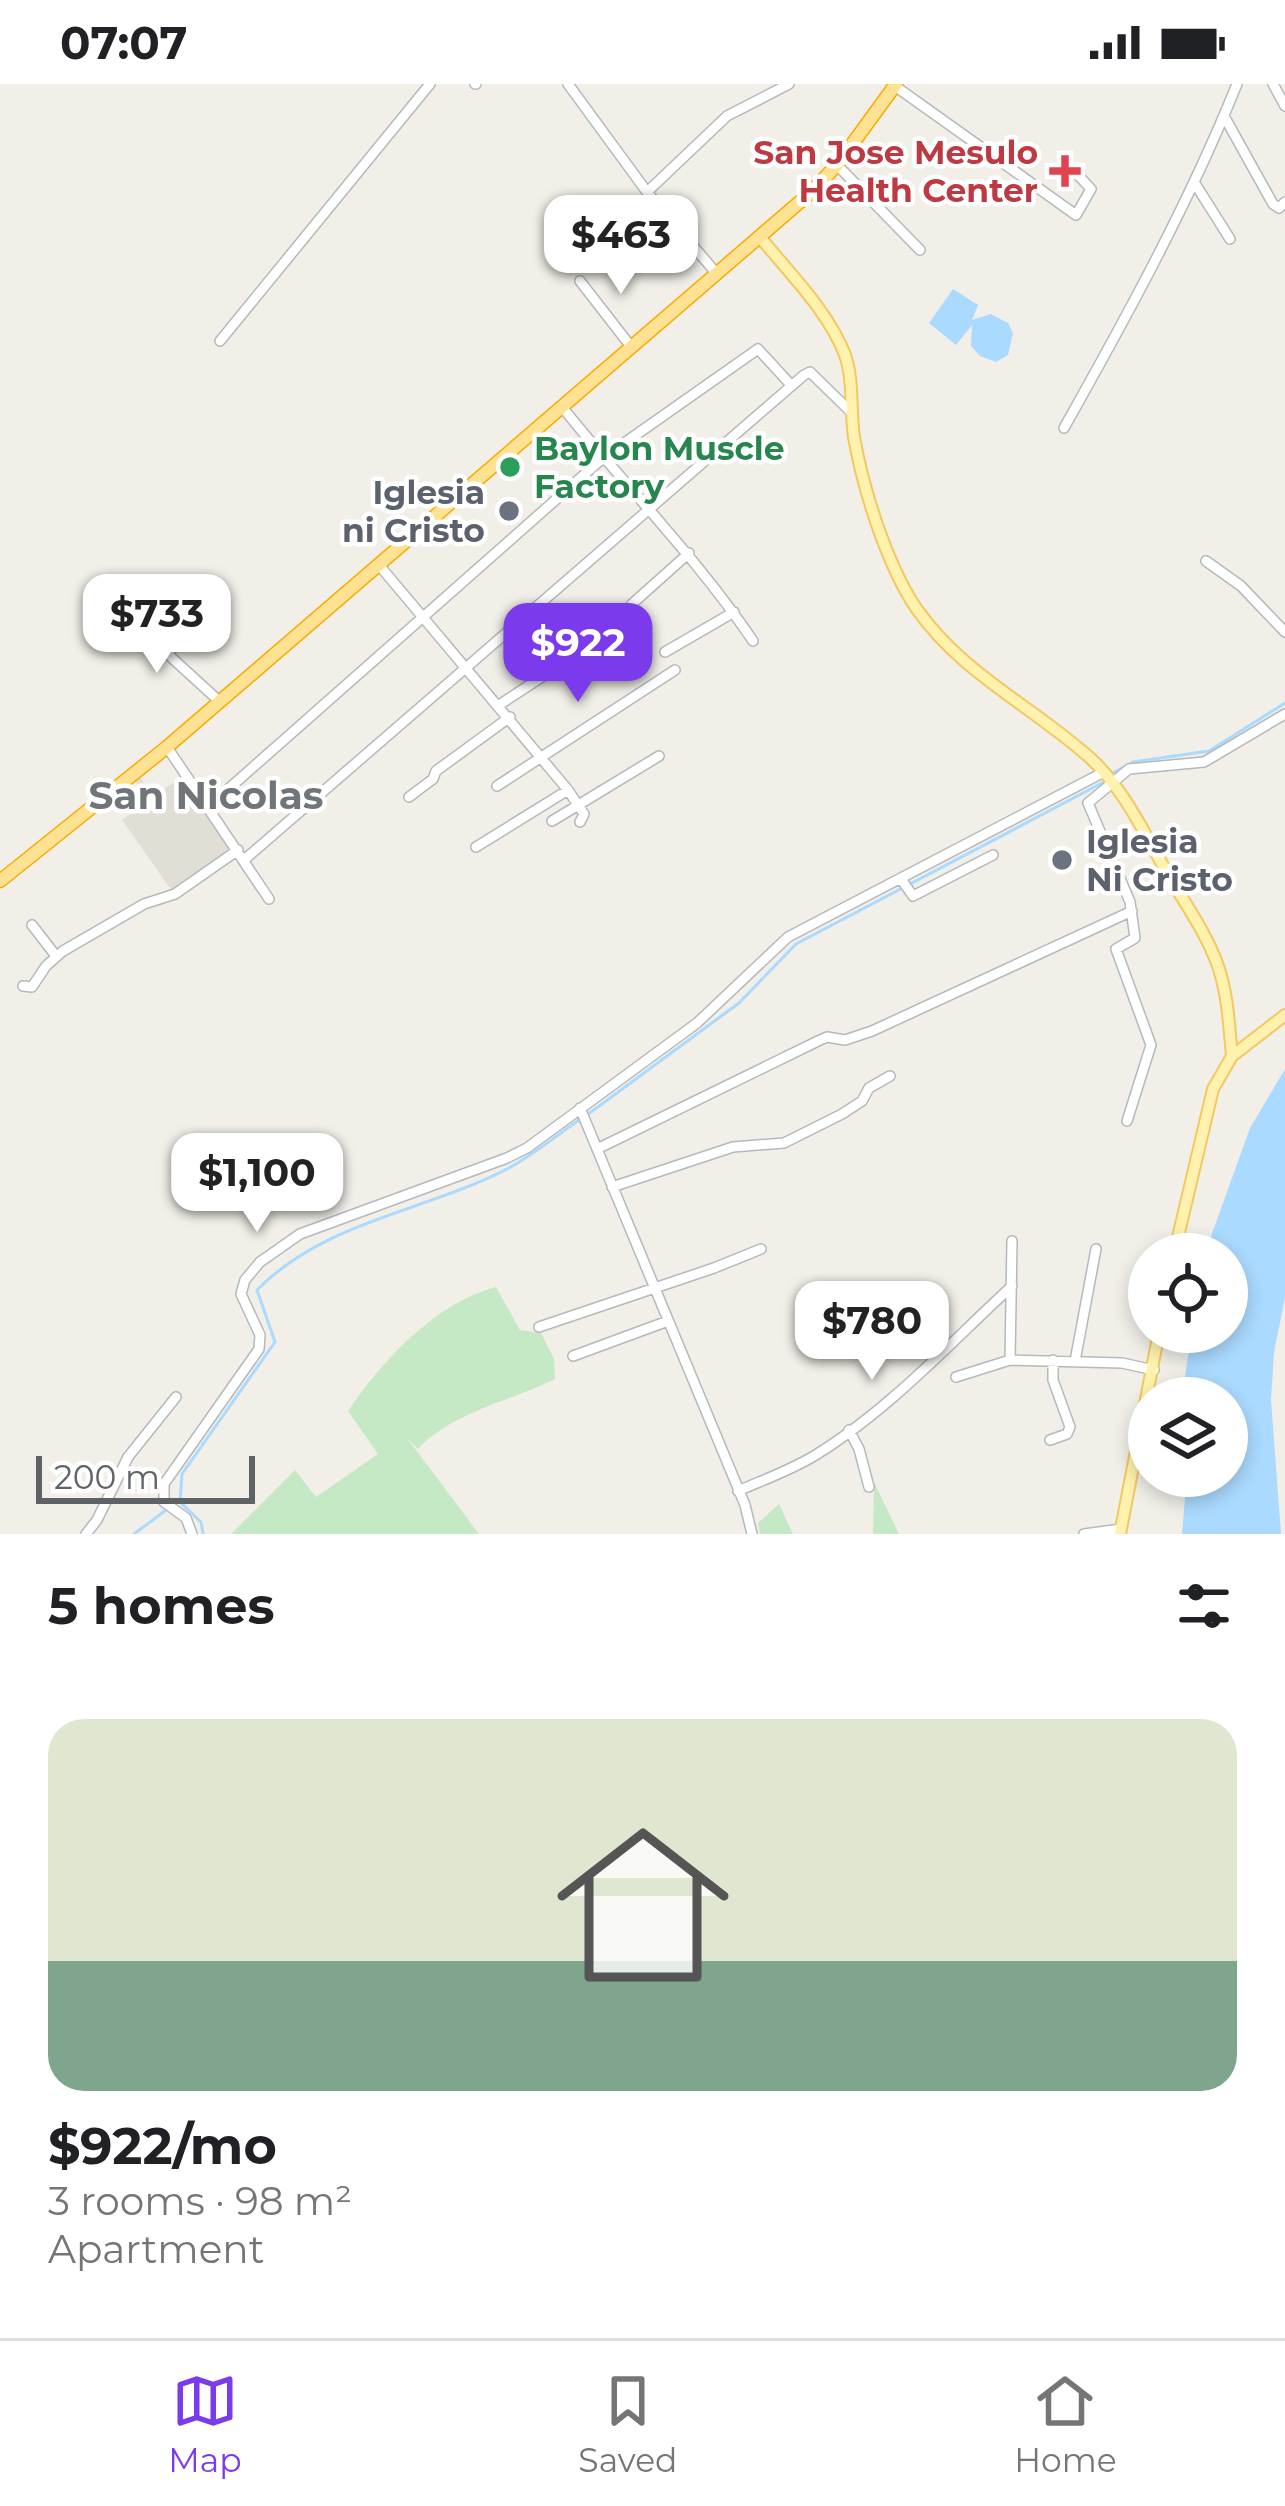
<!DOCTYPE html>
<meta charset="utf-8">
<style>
:root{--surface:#fff;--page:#f6f6f6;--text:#202124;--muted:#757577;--line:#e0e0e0;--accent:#7c3aed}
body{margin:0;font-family:Montserrat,sans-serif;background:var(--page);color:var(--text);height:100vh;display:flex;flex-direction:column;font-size:45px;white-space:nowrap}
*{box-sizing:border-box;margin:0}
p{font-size:39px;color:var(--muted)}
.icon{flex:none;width:66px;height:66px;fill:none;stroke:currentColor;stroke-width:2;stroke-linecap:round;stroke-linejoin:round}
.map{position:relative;height:1450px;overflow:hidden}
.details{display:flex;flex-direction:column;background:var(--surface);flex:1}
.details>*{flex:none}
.controls{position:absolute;left:1128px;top:1149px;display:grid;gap:24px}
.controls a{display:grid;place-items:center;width:120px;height:120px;border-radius:50%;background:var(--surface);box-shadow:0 6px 18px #0003;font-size:60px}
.scale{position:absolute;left:36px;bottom:30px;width:219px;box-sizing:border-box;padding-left:12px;border:6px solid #5f6368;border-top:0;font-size:33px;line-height:42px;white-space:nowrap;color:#5f6368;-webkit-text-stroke:9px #fff;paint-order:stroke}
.price{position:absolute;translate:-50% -102px;padding:0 27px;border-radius:24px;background:#fff;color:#222;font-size:39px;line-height:78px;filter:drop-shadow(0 3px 6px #0008)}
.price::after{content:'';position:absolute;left:50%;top:72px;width:36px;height:27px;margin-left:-18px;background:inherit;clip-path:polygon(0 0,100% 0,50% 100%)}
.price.current{background:var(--accent);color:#fff}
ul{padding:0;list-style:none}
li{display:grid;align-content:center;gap:24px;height:636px;padding:0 48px}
li span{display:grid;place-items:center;height:372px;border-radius:36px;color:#555}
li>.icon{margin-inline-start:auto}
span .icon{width:216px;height:216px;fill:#fffc;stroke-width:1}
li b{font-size:51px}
h2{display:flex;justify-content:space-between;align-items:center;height:144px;padding:0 48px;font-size:51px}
.status{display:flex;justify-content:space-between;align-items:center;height:84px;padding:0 60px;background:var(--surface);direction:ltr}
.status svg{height:33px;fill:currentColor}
.dock{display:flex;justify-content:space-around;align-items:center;height:168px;border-top:3px solid var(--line);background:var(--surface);font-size:33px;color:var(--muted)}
.dock a{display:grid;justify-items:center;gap:6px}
.dock .current{color:var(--accent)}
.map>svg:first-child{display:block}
</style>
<div class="status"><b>07:07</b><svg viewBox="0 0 49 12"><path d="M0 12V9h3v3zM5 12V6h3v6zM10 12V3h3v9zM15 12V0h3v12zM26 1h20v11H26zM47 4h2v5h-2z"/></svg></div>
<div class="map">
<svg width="1285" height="1450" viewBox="0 0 1285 1450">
<rect width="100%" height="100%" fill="#f1efe8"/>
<path fill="#e1ded6" d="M183,692l51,71 -62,44 -50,-71 27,-19 -14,-20 5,-4 14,19z"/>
<path fill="#c5e8c5" d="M496,1203l24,43 21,3 13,26 1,20c-44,22 -103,33 -137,70l-11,-11 72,96h-248l64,-64 21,27 62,-43 -30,-43c34,-50 87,-108 148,-124z
M874,1398l25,52h-26z
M779,1420l14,30h-33l-2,-11z"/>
<path fill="#aadaff" d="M953,205l25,16 -6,15 19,-6 17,9 5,10 -5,22 -12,7 -16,-6 -9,-10 1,-21 -16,20 -27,-22z
M1285,985v229l-11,54 -3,48 10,134h-99l5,-58h40v-78h-45l6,-42 11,-24h28v-78h-20l3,-15 40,-111z"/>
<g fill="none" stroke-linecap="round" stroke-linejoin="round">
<path stroke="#aadaff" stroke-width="3" d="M1113,689l20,-11 76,-11 76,-48
M587,1031l152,-112 57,-59 306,-161
M134,1450l32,-24
M203,1450l-2,-12 -21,-20 2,-28 93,-132 -18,-52c69,-70 168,-78 252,-122 24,-13 47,-32 70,-48"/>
<defs>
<path id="minor" d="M475,0h1
M568,0l79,108 70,82
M1273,0l12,22
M895,2l181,129 15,-26 -13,-14
M1224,32l49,88 6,4 6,-6
M837,81l83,85
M1194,98l36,57
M647,108l80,-76 62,-32
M629,148l35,-21
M580,197l52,67
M220,257l210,-257
M563,324c63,79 134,150 190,233
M1064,344c63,-112 125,-225 173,-344
M1206,477l35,25 44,46
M379,481l189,225 16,24 -4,8
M636,548l-13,-16 9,-12 57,-51
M177,559l-9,10 4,5 47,43
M665,568l69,-40
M499,621l110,-72 14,-17
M167,663l102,152
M497,702l178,-116
M409,713l24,-18 3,-8 74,-54
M208,723l395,-349 155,-109 33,36
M552,737l107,-65
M476,763l92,-57
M244,776l560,-485 6,-3 42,41
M901,795l12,17 80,-41
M32,841l24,31
M23,902l9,1 14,-21 17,-15 81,-47 31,-10 63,-44
M580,1024l165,397 7,29
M1127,1037l24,-76 -35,-96 19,-11 -5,-36 -42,-99 41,-34 75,-7 81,-48
M597,1065l221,-108 9,-4 18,3 27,-9 260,-120
M612,1103l121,-40 51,-4 58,-29 20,-13 7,-13 21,-12
M539,1243l175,-59 47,-19
M573,1272l95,-35
M1010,1276l2,-119
M1075,1277l21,-112
M956,1293l54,-17 112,3 32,7
M849,1346l10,19 10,38
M1050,1356l17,-6 3,-7 -17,-47v-20
M738,1407c25,-11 53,-21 76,-35 74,-45 135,-112 198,-170
M86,1450l11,-14 31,-63 48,-60
M192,1450l-6,-16 -22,-16v-18l95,-135 1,-14 -19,-41 4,-14 15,-18 40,-28 207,-76 20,-10 170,-125 91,-86 316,-165
M1084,1450l37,-5"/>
<path id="major" d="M760,153c29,36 69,75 85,118 9,26 5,55 9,82 9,52 33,128 62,171 45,65 116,98 173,149 36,32 57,80 81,121 17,28 37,57 48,88 10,29 11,60 14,90
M1174,1170l39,-165 19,-33 53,-41
M1120,1450l39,-202"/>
<path id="highway" d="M0,797l167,-134 642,-553 28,-29 59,-81"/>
</defs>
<use href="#minor" stroke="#b5b8bc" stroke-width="12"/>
<use href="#major" stroke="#f2c960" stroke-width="14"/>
<use href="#highway" stroke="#f9ab00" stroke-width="15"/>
<use href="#minor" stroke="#fff" stroke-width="9"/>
<use href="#major" stroke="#fff2af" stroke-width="10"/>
<use href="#highway" stroke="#fde293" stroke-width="12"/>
</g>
<path fill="#e0444e" stroke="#fff" stroke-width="4.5" d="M1059 69h12v12h12v12h-12v12h-12v-12h-12v-12h12z"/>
<circle fill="#2e9e5b" stroke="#fff" stroke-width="4.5" cx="510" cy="383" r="12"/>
<g fill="#6b7280" stroke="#fff" stroke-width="4.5">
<circle cx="509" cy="427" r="12"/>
<circle cx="1062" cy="776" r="12"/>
</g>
<g text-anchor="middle" stroke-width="9" stroke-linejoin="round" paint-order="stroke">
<g font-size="33" font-weight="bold" fill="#be3a42" stroke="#fff" text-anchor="end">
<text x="1038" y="80">San Jose Mesulo<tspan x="1038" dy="38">Health Center</tspan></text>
</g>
<g font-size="33" font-weight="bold" fill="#27864d" stroke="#fff" text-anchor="start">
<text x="534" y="376">Baylon Muscle<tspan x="534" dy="38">Factory</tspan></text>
</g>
<g font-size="33" font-weight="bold" fill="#5b616d" stroke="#fff" text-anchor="end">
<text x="485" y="420">Iglesia<tspan x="485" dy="38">ni Cristo</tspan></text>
<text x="1086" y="769" text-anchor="start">Iglesia<tspan x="1086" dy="38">Ni Cristo</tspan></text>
</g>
<g font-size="39" font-weight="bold" fill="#70757a" stroke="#fff">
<text x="206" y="725">San Nicolas</text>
</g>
</g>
</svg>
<div class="controls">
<a><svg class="icon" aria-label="locate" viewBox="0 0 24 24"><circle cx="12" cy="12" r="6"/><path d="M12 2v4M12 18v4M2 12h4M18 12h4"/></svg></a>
<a><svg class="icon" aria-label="layers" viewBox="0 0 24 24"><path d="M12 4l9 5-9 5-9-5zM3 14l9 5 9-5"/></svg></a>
</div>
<div class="scale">200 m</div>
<b class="price" style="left:621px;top:213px">$463</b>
<b class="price" style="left:157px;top:592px">$733</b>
<b class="price current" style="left:578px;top:621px">$922</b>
<b class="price" style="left:257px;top:1151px">$1,100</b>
<b class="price" style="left:872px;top:1299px">$780</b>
</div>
<section class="details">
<h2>5 homes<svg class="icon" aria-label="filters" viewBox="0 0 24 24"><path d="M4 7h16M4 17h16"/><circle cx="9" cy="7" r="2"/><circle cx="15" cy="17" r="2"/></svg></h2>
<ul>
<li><span style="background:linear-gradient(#dfe7d0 65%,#7fa58c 0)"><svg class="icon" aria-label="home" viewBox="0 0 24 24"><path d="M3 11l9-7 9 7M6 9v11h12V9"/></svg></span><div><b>$922/mo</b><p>3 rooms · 98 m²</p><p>Apartment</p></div></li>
</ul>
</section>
<nav class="dock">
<a class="current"><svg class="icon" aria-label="map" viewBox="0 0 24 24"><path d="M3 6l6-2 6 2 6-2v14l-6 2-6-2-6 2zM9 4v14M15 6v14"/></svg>Map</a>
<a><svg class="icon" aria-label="saved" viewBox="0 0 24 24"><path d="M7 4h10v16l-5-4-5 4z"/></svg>Saved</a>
<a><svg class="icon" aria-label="home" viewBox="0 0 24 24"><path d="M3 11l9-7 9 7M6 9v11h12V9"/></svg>Home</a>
</nav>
